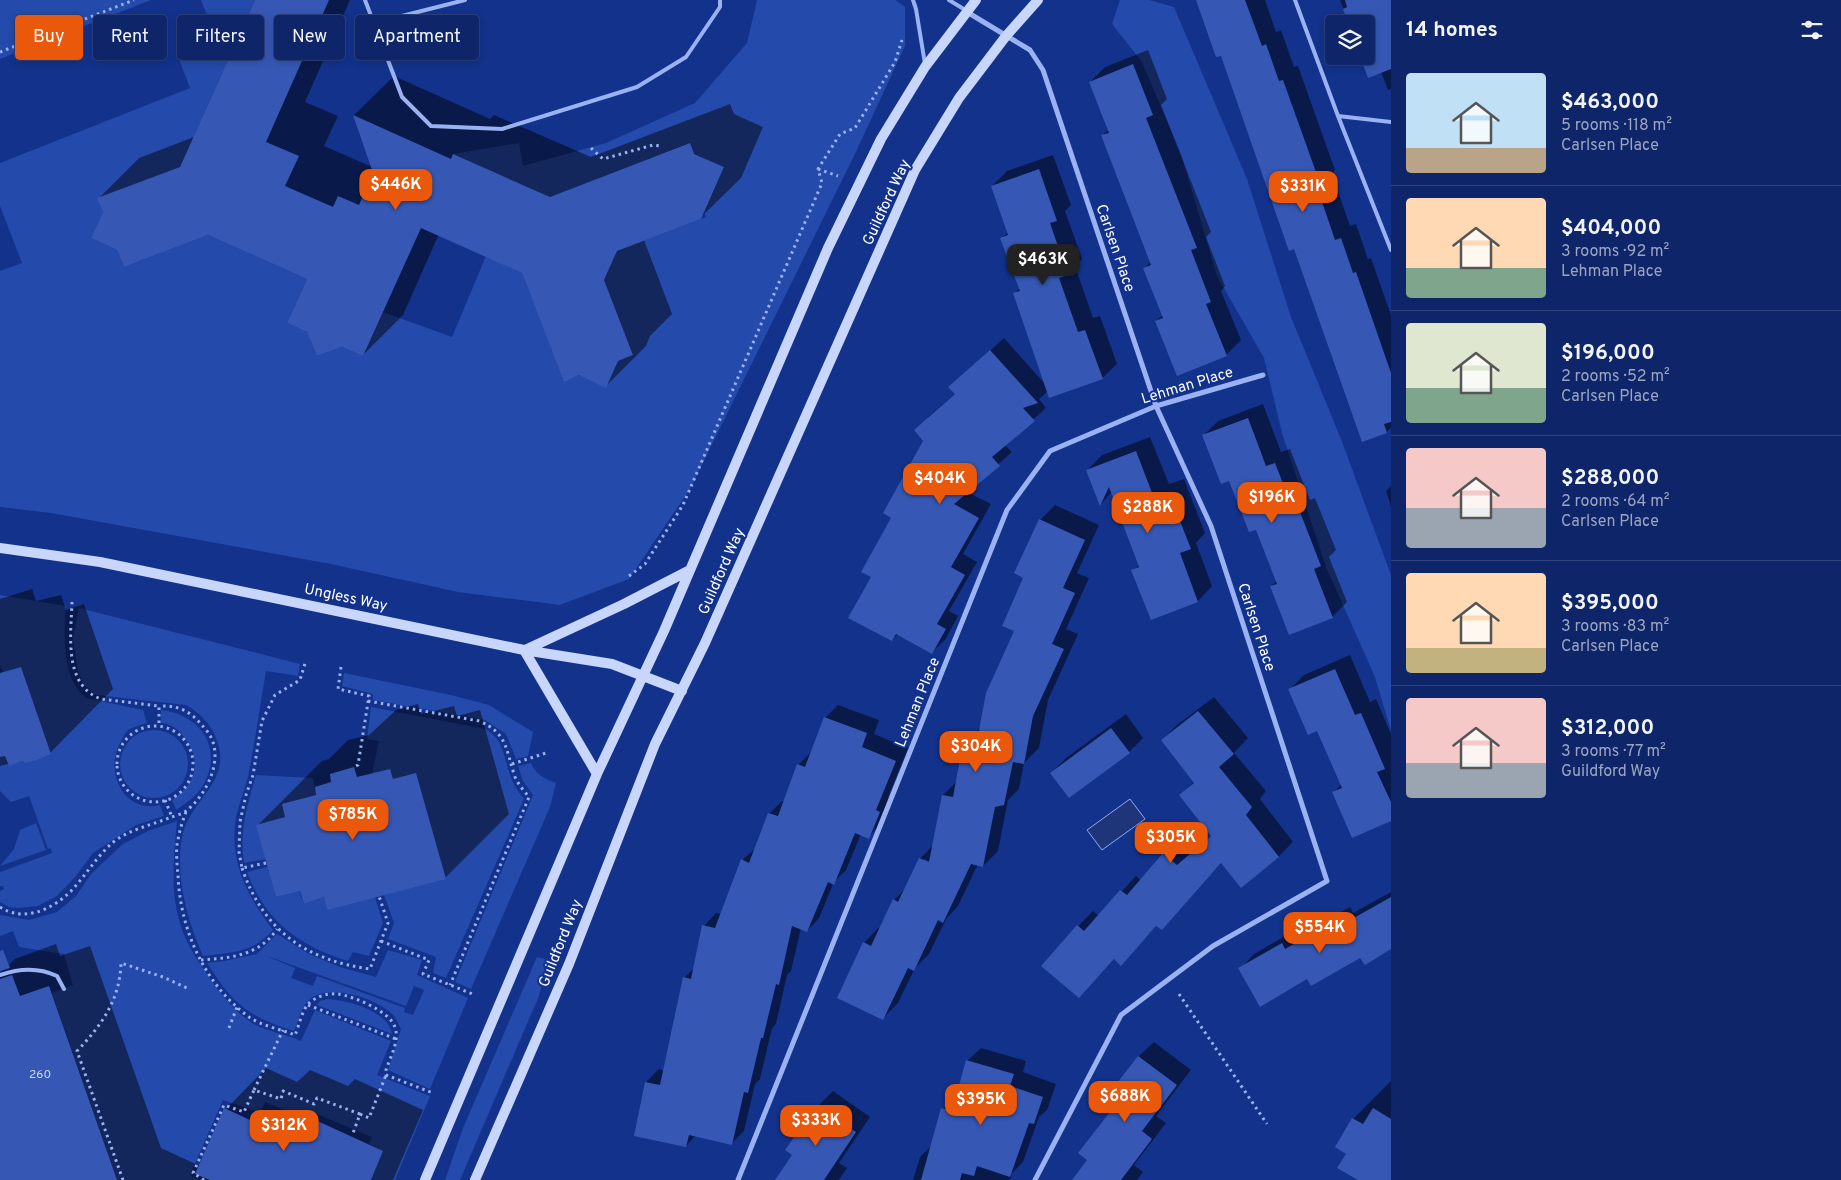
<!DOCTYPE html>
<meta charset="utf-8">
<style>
:root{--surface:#0e2669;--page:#1c3271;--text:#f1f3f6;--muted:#9ba5c0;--line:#2e437d;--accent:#ea580c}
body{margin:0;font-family:Overpass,sans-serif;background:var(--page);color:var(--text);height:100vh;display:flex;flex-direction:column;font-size:19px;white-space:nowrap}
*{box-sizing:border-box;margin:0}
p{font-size:16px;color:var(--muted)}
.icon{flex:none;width:28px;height:28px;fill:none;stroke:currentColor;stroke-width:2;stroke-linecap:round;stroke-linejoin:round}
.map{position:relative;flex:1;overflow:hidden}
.details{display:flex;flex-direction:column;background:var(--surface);width:450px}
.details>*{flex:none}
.hud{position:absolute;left:15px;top:15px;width:475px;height:45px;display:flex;gap:10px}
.tools{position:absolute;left:1325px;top:15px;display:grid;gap:10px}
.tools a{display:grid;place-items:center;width:50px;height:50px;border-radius:5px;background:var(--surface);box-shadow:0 2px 8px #0003,0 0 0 1px var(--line);font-size:25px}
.price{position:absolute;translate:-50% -42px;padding:0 11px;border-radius:10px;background:var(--accent);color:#fff;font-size:16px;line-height:32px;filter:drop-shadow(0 1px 2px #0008)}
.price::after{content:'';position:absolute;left:50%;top:30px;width:15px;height:11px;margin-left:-8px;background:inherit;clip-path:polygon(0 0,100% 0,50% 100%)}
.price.on{background:#222;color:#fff}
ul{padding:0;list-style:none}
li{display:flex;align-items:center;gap:15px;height:125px;padding:0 15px}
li+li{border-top:1px solid var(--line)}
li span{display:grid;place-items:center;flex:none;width:140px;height:100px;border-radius:5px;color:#555}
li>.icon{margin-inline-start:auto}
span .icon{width:60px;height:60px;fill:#fffc;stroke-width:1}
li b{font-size:21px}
h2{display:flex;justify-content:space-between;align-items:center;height:60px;padding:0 15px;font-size:21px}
.pill{padding:0 18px;border-radius:5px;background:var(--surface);box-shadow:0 2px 8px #0003,0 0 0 1px var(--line);font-size:18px;line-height:45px}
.pill.on{background:var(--accent);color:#fff}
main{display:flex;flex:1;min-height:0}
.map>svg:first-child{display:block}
</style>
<main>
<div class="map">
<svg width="1391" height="1180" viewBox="0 0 1391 1180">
<rect width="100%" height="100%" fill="#12328c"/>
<path fill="#244aac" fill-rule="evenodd" d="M0,0h151l-151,59z
M201,0h54l-75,167 -82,31 5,14 -12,26 26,12 7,17 84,-32 99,44 -20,44 20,9 10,24 25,-9 21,9 20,-44 69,25 34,-81 36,17 42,108 15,-6 27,12 12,-26 15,-6 -29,-75 13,-29 89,-34 -7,-17 13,-5 12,-28 -30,-13 -5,-11 -139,54 -97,-43 66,-11 4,23 83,-23 89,-40 52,-60 10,-43h138l10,7v39l-51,110 -164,333 -61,90 -69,26 -102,-13 -127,-28 -280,-51 -51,-6v-236l22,-8 -22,-57v-43l190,-75 -11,-29 39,-15z
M1120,0h29l25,7 73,172 44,138 50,122 50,136v156l-16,-54 -49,-110 -44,-134 -18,-75 -47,-82 -36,-122 -39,-92 -30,-38z
M0,595l66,11c-2,27 -5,73 20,92l57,12 4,13c-6,2 -14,4 -19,7 -2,2 -5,7 -6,10 -19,28 0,74 38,65l4,11 -28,9 -43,28 -17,23 -19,20 -19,10 -20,2 -9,-1 -9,-5v-11l4,-2 -1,-3h-3v-14l52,-19 -1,-5 -3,1 -19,-53 -18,6 -11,-11v-34l5,-1 3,9 14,-4 3,2 26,-9 -30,-87 -18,5 -3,-7z
M79,608l221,56 -2,12 -32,-5c-6,35 -11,71 -18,106 -3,13 -9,26 -12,40 -7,46 11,78 37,113 -18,22 -44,23 -70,26 -16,-36 -28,-79 -21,-119 8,-39 52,-55 34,-99 -6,-15 -16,-25 -30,-33l-90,-10 -13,-11 -5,-14 -5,-32z
M344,673l107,22 38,10 44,27 -5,24 -12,3 -10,-25 -21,-14 -112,-20v-6l-31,-8z
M371,707l114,22c18,9 19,28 25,46 3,9 8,17 14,24l-78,179 -13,-5 3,-16 -48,-18 6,-16 -10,-28 9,-116 -3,-10 -18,5 7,-33 -12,-2z
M161,710c40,4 64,40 41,77 -6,10 -16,16 -26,23l-4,-10c24,-16 31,-39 12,-63 -6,-8 -12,-13 -23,-14z
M120 764a34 34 0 1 1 68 0a34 34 0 1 1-68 0Z
M531,763c5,12 14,16 25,20l-6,24 -79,182 -16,-7 78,-187 -10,-14 -5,-15z
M256,775l57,3 3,17 -31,22 -28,8 9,34 -22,4c-5,-32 3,-57 12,-88z
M177,821c-3,33 -7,67 2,99 5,20 17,38 28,54 12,19 28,38 47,50 14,8 32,10 47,17l14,-31 76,31 -14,34 53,21 -35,84h-24l12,-29 -14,-7 3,-7 -62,-26 -4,8 -41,-17 -5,12 -10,-5 -27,-9 -33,75 9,5h-82l-65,-187 21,-8 -9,-31 -45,-7 -6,-16 -13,5v-21l29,5 28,-8 19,-16 15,-22 32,-30 25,-13z
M36,823l10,27 -46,16 14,-17 6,-19z
M268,867l8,30 23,-6 5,13 20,-7 3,12 48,-12 8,26 -14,33 -16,-4 -5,9c-49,-15 -83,-40 -101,-89z
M277,934l32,20 31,13 36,10 12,-27 34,10 -5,15 51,23 -38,91 -42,-19 13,-41c-2,-4 -5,-11 -8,-14 -16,-17 -68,-34 -86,-13 -6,7 -9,21 -13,29 -47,-15 -61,-27 -87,-68l17,-2 33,-7zM264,955l142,51 8,-20 10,4 -11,25 -9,-3 1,-4 -88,-32 -4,10 -22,-8 4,-10z
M537,957l12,3 -10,36 -79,184h-15l18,-52z
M327,999c20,1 62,12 65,35l-75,-29 3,-4z"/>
<path fill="#1e3579" stroke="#8caaf5" d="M1130,799l15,20 -43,31 -15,-20z"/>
<path fill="#0007" fill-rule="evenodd" d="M256,0h94l-45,102 33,14 -14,30 46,20 2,-2 -18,-49 40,-39 96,43 4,-4 97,42 139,-53 4,10 29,13 -22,51 -41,40 -56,22 28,74 -22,22 -4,10 -40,40 -83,-114 -84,-38 -36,81 -40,40 -54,-77 -101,-44 -104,-22 -5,-14 40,-40 55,-21z
M1197,0h68l11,32 5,-2 13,37 4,-1 37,104 -3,4 18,52 6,-2 12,35 3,-1 20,57v113l-5,4 -91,-185 -73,-193z
M1340,0h51v89l-3,1 -7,-18 -15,-16v-32h-17z
M1148,50l19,49 -6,6 50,127 -5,5 19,49 -4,5 20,49 -15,15 -70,-34 7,-6 -19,-47 7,-6 -49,-126 7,-7 -19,-47 15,-15z
M1053,155l18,50 -6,6 17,48 -7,7 18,52 7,-2 17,48 -15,14 -54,13 -9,8 7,9 -41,37 7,7 -45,40 24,12 -28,50 14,8 -28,49 9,5 -13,24 -13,12 -34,-18 -6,6 -20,-64 20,-59 32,-76 4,-24 28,-24 -6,-6 54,-49 41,46 -31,-90 6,-6 -18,-50 6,-6 -16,-46 15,-15z
M1263,404l18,48 9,-3 20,51 5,-2 21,52 -7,7 18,45 -15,15 -61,-31 6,-5 -20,-53 -54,-92 15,-15z
M1150,437l19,47 15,-5 21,54 -9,10 16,43 -14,15 -65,-30 7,-7 -28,-72 -11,12 -14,-34 15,-15z
M1391,486v21l-5,-16z
M1055,505l44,20 -22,48 12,5 -23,51 12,5 -30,66 -9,48 -15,15 -5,26 -11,11 -10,51 -15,15 -5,-2 -20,42 -12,13 -17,35 -14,14 -17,35 -15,15 -19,-75 14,-15 2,1 14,-29 12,-12 14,-29 13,-14 10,-50 14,-14 7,-37 15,-15 37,-99 9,-53 15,-57zM924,859l11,5 -11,-2z
M32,589l4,12 25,-6 5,15 18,-6 29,85 -63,64 -50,13v-167z
M1350,655l20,47 6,-3 15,35v86l-58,-27 9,-9 -24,-55 -29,-39 15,-15z
M1214,697l34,41 -14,15 32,38 -6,8 33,43 -14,14 -38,30 -19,-24 -60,67 -5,-4 -36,39 -6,-6 -36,39 -1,-71 15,-15 6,5 37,-40 5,4 37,-41 14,12 20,-16 -31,-40 14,-14 -33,-41 15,-15z
M418,704l3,10 33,-8 3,10 23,-6 29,104 -64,64 -145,12 -42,-65 64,-64 7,-2 19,-19 21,-5 27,-25z
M838,705l41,15 -5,14 34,14 -20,49 4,2 -11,25 -13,13 -7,-3 -15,36 -12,12 -15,36 -12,13 -6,-3 -10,43 -4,4 -11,49 -4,4 -12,51 -5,5 -11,47 -13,13 -35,-9 -10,11 -40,-64 13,-13 5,2 20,-93 11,-11 9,-41 12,-13 5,1 21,-54 14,-12 13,-34 13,-13 2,1 14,-37 13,-13 14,-34z
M1126,714l17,24 -14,14 -78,21 15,-15z
M1391,892v56l-30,8 -53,22 -68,-9 14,-15 43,-25 4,6 49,-28 3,6z
M56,944l4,12 30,-10 71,202 39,18 26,-57 40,-41 31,14 13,-12 38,16 7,-7 68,31 -30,70h-393v-207l15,-14z
M1154,1042l37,28 -35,46 10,7 -32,42 9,7 -6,8h-63l15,-20 26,-52 -10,-8 34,-44z
M981,1048l45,13 -3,11 33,12 -9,26 -8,7 -16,45 -11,11 -2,7h-97l7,-23 13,-13 10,-35 14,-13 10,-35z
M1391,1081v99h-31l-12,-27 5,-34z
M833,1091l37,26 -31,46 8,5 -8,12h-63l18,-26 24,-48z"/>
<path fill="#3658b4" d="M255,0h74l-63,142 33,14 -14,30 48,21 5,-11 21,9 14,-32 -20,-58 98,44 2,-5 97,43 140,-54 4,11 30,13 -23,52 -84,32 -13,29 29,75 -15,6 -12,27 -27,-13 -15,7 -42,-109 -101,-45 -58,128 -21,-9 -25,9 -10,-24 -20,-9 20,-44 -99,-44 -84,32 -7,-17 -26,-12 12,-26 -6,-14 83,-31z
M1196,0h49l17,46 4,-2 13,37 4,-1 38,106 -4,1 18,53 6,-2 12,35 3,-1 35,101v49l-7,2 3,9 -25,9 -68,-193 -5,2 -68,-195 -5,1z
M1345,0h46v69l-23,9 -8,-22h6v-32h-18l-5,-15 4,-2z
M1133,64l20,51 -7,3 51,130 -6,2 20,52 -5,2 21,52 -50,20 -22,-55 8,-3 -20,-50 8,-3 -50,-130 8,-2 -20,-51z
M1039,169l18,52 -7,2 18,52 -9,3 19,54 7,-2 18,49 -54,19 -36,-105 7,-2 -20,-53 8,-3 -17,-49z
M990,350l48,53 -15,5 12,13 -43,36 8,9 -46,38 25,14 -28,49 14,8 -28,49 9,5 -14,25 -36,-20 -4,7 -44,-23 23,-41 -10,-5 30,-54 -8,-5 40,-72 -9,-11 41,-36 -7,-7z
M1248,418l18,48 9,-3 20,51 5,-2 21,54 -7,3 19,49 -44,17 -19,-49 7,-2 -21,-54 -7,2 -20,-51 -8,3 -19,-49z
M1136,451l18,47 15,-5 22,56 -11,4 18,49 -47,18 -20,-50 8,-3 -30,-80 -9,19 -14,-36z
M1039,519l46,21 -22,48 12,5 -23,51 12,5 -31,67 -9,48 -11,-2 -9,43 -9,2 -12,60 -12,-3 -28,59 -5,-3 -24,51 -6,-3 -25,52 -46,-22 26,-56 8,4 22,-47 5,3 21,-44 10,4 13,-67 11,2 10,-54 13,3 10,-53 28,-62 -12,-5 21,-48 -9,-5z
M21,667l30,87 -14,6 -12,3 -3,-2 -13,5 -4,-10 -5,1v-84z
M1335,669l20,46 6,-2 24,56 -8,3 14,30v19l-39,17 -20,-46 10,-4 -25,-57 -9,4 -20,-46z
M1198,711l36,43 -15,13 33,40 -6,8 33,42 -38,31 -20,-25 -59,67 -6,-4 -35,40 -7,-7 -35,39 -38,-32 36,-41 7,6 36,-41 7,5 36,-42 14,12 34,-29 -32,-41 15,-12 -33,-43z
M824,717l43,16 -5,14 34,14 -20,49 4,2 -11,27 -14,-6 -21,52 -6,-3 -21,50 -15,-6 -13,59 -3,-1 -13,54h-2l-13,55 -4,-1 -12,53 -43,-10 -3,12 -52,-11 11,-54 15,3 23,-108 8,2 11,-54 13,3 26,-69 8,4 19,-50 10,3 19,-52 8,3z
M1111,728l19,25 -61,45 -19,-25z
M354,767l3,10 33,-8 3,10 23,-6 30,106 -119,31 -3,-13 -20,7 -4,-13 -24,6 -20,-72 29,-8 -3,-13 34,-9 -1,-8 16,-5 -1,-8z
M1391,897v52l-26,16 -5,-7 -49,28 -4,-7 -47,28 -22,-39 44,-25 3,6 50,-28 3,6z
M3,950l7,18 -10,3v-20z
M12,975l8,21 29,-10 68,194h-117v-201z
M1138,1056l39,29 -35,46 10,8 -31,41h-49l15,-20 -9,-7 35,-45 -10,-7z
M966,1060l48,14 -4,12 33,11 -9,27 -5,-1 -19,54 -33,-11 -3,10 -12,-3 -2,7h-39l20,-72 11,3z
M817,1105l39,27 -32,48h-49l17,-25 -7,-5z
M224,1108l37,17 7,-15 41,17 4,-8 70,32 -12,29h-161l-15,-6z
M1373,1108l18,11v61h-33l-21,-12 9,-14 -11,-7 17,-29 11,6z"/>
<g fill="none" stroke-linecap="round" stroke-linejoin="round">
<path stroke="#9ab2f1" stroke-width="3" stroke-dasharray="2.5 4" stroke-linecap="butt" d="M0,52l134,-52
M591,148l12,11 50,-14 7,1
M818,169l20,7
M629,576l16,-12 38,-59 139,-322 -4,-14 22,-35 15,-6 40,-66 7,-22
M72,602c-1,32 -9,83 29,97l58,7v20
M341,667l-3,22 31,7 -11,69 -4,2
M368,701l111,20c29,12 27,30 36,56 3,7 9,14 14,20l-79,188
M117 764a38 38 0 1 1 76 0a38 38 0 1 1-76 0Z
M512,764l37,-12
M165,800l7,17
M186,812c-4,10 -7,21 -9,33 -1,9 0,20 1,30 2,54 26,109 71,142 13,9 31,12 46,18 4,-9 7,-25 14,-32 8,-7 19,-10 29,-9 15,2 50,17 56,31 7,14 -4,32 -8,45v5l47,18
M266,863l-24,5 -3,-16 1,-30 6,-27 7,-20 9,-54 13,-26 25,-15 6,-20
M242,868c21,62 63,92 128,101l18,-46 -9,-27
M0,907c24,16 53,2 71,-16 16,-17 27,-37 45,-51 16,-11 35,-15 53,-22 5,-2 13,-4 17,-7 22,-17 40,-56 21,-80 -14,-17 -24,-26 -48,-25
M381,941l48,19 -6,14 52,21
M201,960c29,-2 58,-4 76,-31
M1179,994l88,130
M308,1005l88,34
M229,1028l8,-21
M254,1090l29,-60
M360,1114l9,4 17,-43
M123,1180l-46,-129c24,-25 43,-51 44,-88l42,14 24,11
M204,1180l-11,-7 31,-68 20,7 10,-22 27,9 2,-8 31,13 3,-6 43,16 -8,22"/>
<path stroke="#9ab2f1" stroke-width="4" d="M365,0l37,97 29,29 71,3 135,-42 49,-30 34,-50v-7
M913,0l3,9 9,55
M949,0l18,11
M1295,0l43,116 53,134
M374,23l91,-23
M1338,116l53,6
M0,975c20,-7 38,-8 57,1l7,13"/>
<path stroke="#9ab2f1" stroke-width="5" d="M967,12l63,38 13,20 113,336 55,120 116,355 -114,65 -92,69 -86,165
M738,1180l269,-670 43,-59 106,-45 107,-31"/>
<path stroke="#c8d6fc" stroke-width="10" d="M0,548l100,14 424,88 88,14 70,27
M524,650l73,124
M525,650l99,-46 64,-33
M425,1180l172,-406 67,-143 164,-383 53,-109 44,-72 51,-67
M475,1180l94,-216 86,-220 50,-101 210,-473 44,-72 47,-62 32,-36"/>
</g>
<g text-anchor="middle" stroke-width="4" stroke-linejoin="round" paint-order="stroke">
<g font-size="12" fill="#cdd5ec">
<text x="40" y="1078">260</text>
</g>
<g font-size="15" fill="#fff" stroke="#12328c">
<text transform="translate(886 202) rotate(-65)" y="5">Guildford Way</text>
<text transform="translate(1116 248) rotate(71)" y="5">Carlsen Place</text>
<text transform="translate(1187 385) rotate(-17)" y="5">Lehman Place</text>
<text transform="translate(721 571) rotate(-66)" y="5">Guildford Way</text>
<text transform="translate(346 597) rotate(12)" y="5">Ungless Way</text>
<text transform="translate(1257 627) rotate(72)" y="5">Carlsen Place</text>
<text transform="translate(917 702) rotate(-68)" y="5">Lehman Place</text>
<text transform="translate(560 943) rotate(-68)" y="5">Guildford Way</text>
</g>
</g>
</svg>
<div class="tools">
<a><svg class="icon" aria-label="layers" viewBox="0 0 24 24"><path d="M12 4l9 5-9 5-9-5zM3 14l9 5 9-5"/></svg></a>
</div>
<b class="price" style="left:396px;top:211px">$446K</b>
<b class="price" style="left:1303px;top:213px">$331K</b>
<b class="price on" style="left:1043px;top:286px">$463K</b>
<b class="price" style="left:940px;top:505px">$404K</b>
<b class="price" style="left:1272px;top:524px">$196K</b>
<b class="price" style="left:1148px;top:534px">$288K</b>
<b class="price" style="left:976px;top:773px">$304K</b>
<b class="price" style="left:353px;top:841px">$785K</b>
<b class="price" style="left:1171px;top:864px">$305K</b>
<b class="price" style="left:1320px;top:954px">$554K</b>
<b class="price" style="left:1125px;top:1123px">$688K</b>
<b class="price" style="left:981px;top:1126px">$395K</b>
<b class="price" style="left:816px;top:1147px">$333K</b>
<b class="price" style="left:284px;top:1152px">$312K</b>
<div class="hud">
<a class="pill on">Buy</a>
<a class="pill">Rent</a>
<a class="pill">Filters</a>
<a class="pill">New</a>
<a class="pill">Apartment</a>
</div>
</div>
<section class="details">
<h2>14 homes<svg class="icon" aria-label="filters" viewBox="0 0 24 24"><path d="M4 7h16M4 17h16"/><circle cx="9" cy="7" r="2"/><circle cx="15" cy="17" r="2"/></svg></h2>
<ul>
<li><span style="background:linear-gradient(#bfe0f5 75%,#b9a48a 0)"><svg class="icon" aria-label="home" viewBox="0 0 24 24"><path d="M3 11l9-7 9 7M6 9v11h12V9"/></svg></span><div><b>$463,000</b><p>5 rooms · 118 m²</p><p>Carlsen Place</p></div></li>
<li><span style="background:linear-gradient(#ffd9b3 70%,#7fa58c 0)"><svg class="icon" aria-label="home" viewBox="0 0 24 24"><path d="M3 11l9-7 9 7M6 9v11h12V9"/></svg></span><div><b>$404,000</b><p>3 rooms · 92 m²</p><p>Lehman Place</p></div></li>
<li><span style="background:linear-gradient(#dfe7d0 65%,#7fa58c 0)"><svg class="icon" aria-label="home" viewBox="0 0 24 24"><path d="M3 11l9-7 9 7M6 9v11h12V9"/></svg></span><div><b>$196,000</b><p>2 rooms · 52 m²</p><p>Carlsen Place</p></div></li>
<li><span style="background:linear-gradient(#f6c9c9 60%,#9aa5b1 0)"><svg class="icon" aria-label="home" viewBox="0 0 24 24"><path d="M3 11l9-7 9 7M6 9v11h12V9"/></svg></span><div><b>$288,000</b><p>2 rooms · 64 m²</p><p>Carlsen Place</p></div></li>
<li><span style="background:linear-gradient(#ffd9b3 75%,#c2b280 0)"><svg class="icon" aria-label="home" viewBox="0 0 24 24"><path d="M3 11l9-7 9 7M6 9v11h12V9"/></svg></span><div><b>$395,000</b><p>3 rooms · 83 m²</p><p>Carlsen Place</p></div></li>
<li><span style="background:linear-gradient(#f6c9c9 65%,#9aa5b1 0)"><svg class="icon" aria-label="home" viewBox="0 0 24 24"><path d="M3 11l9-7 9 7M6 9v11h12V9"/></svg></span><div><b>$312,000</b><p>3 rooms · 77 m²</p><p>Guildford Way</p></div></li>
</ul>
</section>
</main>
